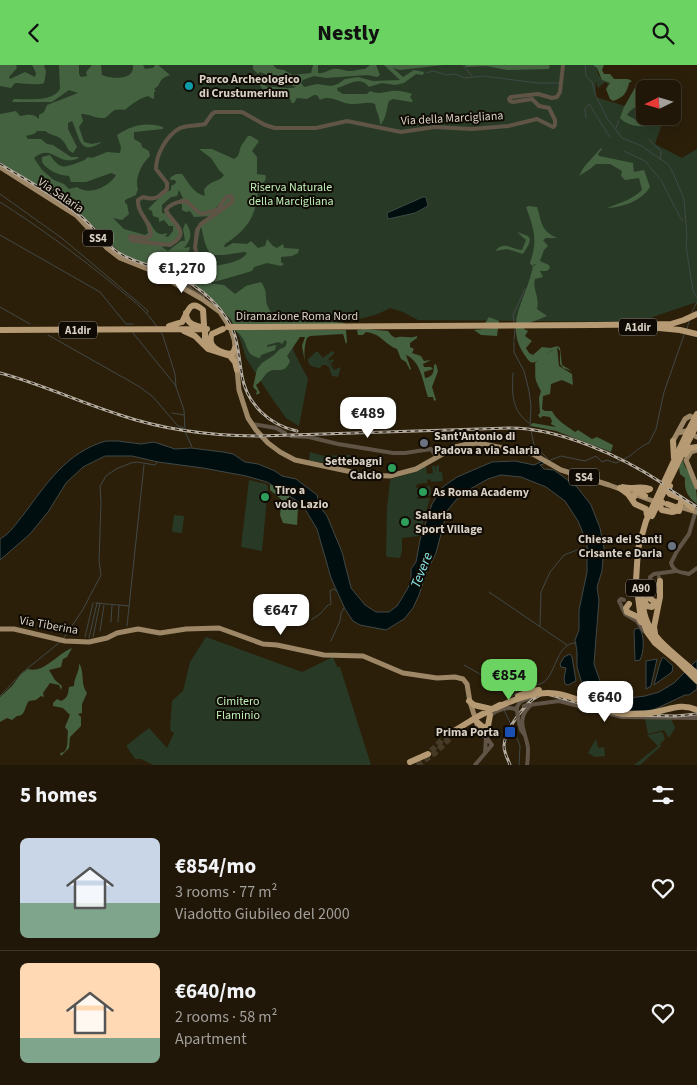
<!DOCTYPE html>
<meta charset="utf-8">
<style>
:root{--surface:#201708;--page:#282012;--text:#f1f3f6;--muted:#a29f9c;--line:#3d3629;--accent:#6bd362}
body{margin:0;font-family:"Source Sans 3",sans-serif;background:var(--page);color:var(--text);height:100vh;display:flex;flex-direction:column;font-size:19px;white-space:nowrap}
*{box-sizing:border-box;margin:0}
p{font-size:16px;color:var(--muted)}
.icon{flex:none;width:28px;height:28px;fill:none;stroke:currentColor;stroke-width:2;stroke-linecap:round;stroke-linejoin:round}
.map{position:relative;height:700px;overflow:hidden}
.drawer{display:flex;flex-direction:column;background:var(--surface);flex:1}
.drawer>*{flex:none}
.needle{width:32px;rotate:265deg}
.buttons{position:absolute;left:636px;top:15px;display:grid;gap:10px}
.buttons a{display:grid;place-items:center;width:45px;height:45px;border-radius:8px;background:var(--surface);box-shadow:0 5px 20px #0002,0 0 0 1px var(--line);font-size:25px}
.price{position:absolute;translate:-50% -42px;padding:0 11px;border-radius:10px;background:#fff;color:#222;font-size:16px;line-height:32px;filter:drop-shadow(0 1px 2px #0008)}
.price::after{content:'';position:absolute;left:50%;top:30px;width:15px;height:11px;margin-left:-8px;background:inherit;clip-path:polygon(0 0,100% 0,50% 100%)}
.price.on{background:var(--accent);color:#111}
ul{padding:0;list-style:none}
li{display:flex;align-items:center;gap:15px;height:125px;padding:0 20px}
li+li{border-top:1px solid var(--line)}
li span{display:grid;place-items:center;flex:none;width:140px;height:100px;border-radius:8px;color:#555}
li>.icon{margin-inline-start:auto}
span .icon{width:60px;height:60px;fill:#fffc;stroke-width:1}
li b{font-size:21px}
h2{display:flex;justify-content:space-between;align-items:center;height:60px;padding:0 20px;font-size:21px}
header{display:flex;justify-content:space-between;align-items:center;height:65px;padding:0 20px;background:var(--accent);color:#111;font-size:22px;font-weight:800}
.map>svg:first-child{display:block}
</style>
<header><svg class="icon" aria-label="back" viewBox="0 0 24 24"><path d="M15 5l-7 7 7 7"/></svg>Nestly<svg class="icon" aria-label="search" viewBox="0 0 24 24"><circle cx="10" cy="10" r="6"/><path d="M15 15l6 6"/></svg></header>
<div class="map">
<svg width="697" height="700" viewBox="0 0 697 700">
<rect width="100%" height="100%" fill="#2b1f0a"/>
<path fill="#283a26" d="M0,0h596l2,9 4,5 6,2 2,4 -4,4 2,-5 -3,-2 -7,6 -2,-7 -1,16 50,15v4h13l6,2 -9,26 27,14 15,-9v153l-59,20 -220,-2 -15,-8 -13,-4c-28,16 -62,13 -94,15l-3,27 15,29 -9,47 -13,-8 -19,-27 -21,-33 -6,-19 -10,-20 -15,-19 -17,-14 -21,-13 -52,-18 -41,-41 -84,-52z
M317,286l6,7 9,-7 2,1v2l-6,5 2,2 2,-2 2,2 -3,2 5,6 -9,-9 7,10 7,-3 -3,10 -6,-1 -3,-9 -3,-2h-4l-2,3c-6,-1 -12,-1 -12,-9z
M310,387l14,4 26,-1 -1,11 -37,-5 -3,-1z
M426,400l1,9 6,-1 -1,-7h3l1,7v-7l3,-1v7h3l1,9 -12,1v-3l-3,1 -1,-2v5l-10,1 -1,4 14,-2 1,9 -14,2v2l13,-1 -11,38 -17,2v13l-2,7 -13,-1 -1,-2 1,-47 3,-27 1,-2 20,-6z
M249,415l17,4 2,3 -6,64 -21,-4z
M174,450l10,1 -2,17 -10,-1z
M206,572l96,35 31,-15 4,10h3l31,98h-218l-12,-6h-6l-8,-12v-2l22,-17 18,20 7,-15 -4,-3 2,-29 11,-10 7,-29z
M671,653l4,10 -6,10 -5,-8 -16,4 -3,-15z
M661,667l2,1 2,6 -5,5 1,2 -21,19h-6l24,-19 -11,-11z
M596,674l2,9 6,-1 1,9 -10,1 -7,-4z"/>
<path fill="#446140" d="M0,0h16l1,3 -8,9 1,2 15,-7 10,5 1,-4 -4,-8h12l2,7 -2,11c-6,3 -21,0 -29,0l-4,5 -11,-2z
M59,0h20v9l2,3 6,-1 -1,-4 6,-7h9l1,10c6,3 24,5 29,-2 2,-2 2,-5 2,-8h10l2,4 8,-1 2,-3h3l12,10c-14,5 -7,9 -16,14l2,2 -2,1v6l-1,1 -5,-3c-8,2 -18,9 -23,14 -13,-2 -11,1 -20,8 -9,1 -17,-5 -24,-4l2,7 -4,6 5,15 8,2 10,-2c-23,15 -22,-5 -30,-21l-4,2v6l9,18 -4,6c-7,-3 -5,-7 -10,-12 -4,-6 -12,-5 -18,-10h-8l-3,3 -8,2 2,3h13l6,5 6,1 18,12h7l1,1c-21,10 -27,-16 -45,0l8,12 12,10 10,4 5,5 8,-2c12,9 32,0 39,-12l-5,-2 -25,9h-15l-2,-6c-11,-1 -21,-5 -27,-14v-5l8,-2c10,14 12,13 27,8 5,-2 7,-2 11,-6l4,1 15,-6 13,1 1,-6 -4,-12c16,-10 27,-13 46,-8v2l-29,3v7l7,4 1,4 7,4 1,5c-8,7 -16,23 -12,33l-2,6 -11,5v3l2,1 2,10 -7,6 -9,-2 11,11 21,6 3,-2 -2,-11h2l3,13 -4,2 -9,1h9l4,-2 1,-5 -4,-11c5,6 8,18 18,13l1,1 -2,2 3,1 5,-6v-5h-4l-5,-6 -5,2v-4l-6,-2 -1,-5 -4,-2 16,-16 7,-3v-4l4,-2 1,-2 -1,-2h-5l1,-3 5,-3h6c7,9 12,20 23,22l-1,-6c7,-11 15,-7 20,-15l-5,-5 -8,-12 -12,-9h13l22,10 4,-3 3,-10 7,-10h3l8,5 -7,10 5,6v17l8,1 1,2 -1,4 -7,6c-1,27 -9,42 -33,57l-1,3h2l7,-4 14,1 4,-3 7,7 7,-2 2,-7 6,7 4,2 6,-4 1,4 15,1 -1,4 -6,3 -11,1v5l3,2 -3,2 -14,-3 -13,4 -2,4 -38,11 -6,-1 -8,-6 -1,2 9,6 16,2 11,9 11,-8 15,-4c9,12 1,18 10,30l10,2 6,-1 20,5 3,-2 5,4 30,3v1l-112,2 -1,-5 -19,-21 -26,-21 11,-7 3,-8 4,3c13,-2 35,-3 42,-14l-3,-1 -20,3h-13c-6,-8 -8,-20 -10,-29 -1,3 -4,17 -4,21 0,3 3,9 4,12l-6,-10 4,13 -1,9 -12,7 -15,-6 3,-1 8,2 12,-7 1,-36v9l2,-9 7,-7h-4l12,-7 -18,1 -4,-6 -4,1 -4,-2v-6h-7l11,-3c13,13 14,17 33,8l7,-11 5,-1 1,4 -23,19 24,-18v-4l-2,-3 -6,1c-5,9 -14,19 -26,17 -5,-1 -9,-9 -12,-12l-11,1 7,-4 -4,-8 -2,6 -6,1 -9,8v7l2,2 1,-3c6,13 26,17 6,33l-10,-1 6,2 -5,2 6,4 13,-10h4l-2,-12 2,-5 1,-1c7,11 5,16 -2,25l6,-1c-1,10 -12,20 -23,19v3l3,2c-16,-5 -38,-9 -51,-20 -16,-12 -27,-29 -43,-40v-2l-2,-2 -2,1 -72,-46v-48l16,-3 4,5c7,-1 13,-3 19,3v-4l5,-3 3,-7 31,-12 -9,-3 -17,12h-40l2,-3c13,0 39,3 46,-10z
M253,0h20l4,4 7,1 9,5 18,-2 2,-8h5v8c7,1 9,-3 15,-4 5,-1 11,2 16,2 6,0 10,-2 16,-2l5,-4h6l4,10 -3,2 -9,-2 -42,3 -12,-2 -11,4 -2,3 3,4 13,-3 14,2 7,-2 7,-5 13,-2 15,4 27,-1 -16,-15h59l-43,5 -7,-2 10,9 11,-7 10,2 -1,3 -7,-1 -12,9 -9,2 -13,-2 -13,4c-9,-12 -21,-2 -32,1l1,3 5,3h24l3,-3c7,3 13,2 21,0 7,-1 15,1 21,3l-2,3 3,4 -2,1 -18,-3 -4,2c-3,8 -2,16 -8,23h-1c0,-8 -4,-12 -5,-20 -9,-3 -15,1 -24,0 -12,-1 -20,-10 -31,-4l-3,-5h-3l-7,4 -10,-1 -3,5h-2l-6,-11 -14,-1 -2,5 -5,1c0,-7 -6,-10 -6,-17l8,7c9,-1 21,3 29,0l-36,-15 -2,2 -5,-5z
M465,0h83l2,1 -1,3 -42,1 -21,-4 -20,1z
M593,0h11l-2,5 2,4h6l4,5h14l4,2 -3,2c-2,10 -6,15 -16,18l-3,-2 -4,-10 4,-6 -8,-3 -5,-12z
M636,21h7l1,4 -4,7 4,4c-6,6 -14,8 -17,14l15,8 8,-3 2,5c-10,3 -25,1 -32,-7l4,-11z
M601,83l1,1 -4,5 1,2 34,7 1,9 10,-2 6,17c-9,14 -26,20 -43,21 12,-5 25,-8 35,-18l-3,-12 -14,2 -4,-4 1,-5 -12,-7h-14l-6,5 -11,7 5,-9z
M529,141l8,1c5,15 3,23 20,31h-11l-3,2 5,6 -4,4 -4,11 9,4 1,3 -3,3h-7l3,6 -8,2c-3,10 5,17 2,30l10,7 -12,5 -10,3 -1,5 4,2 -3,5 7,5 -6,7 3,5 4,2 9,-8 8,1 8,-2 2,2 2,17 10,6 -9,-3 -3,-4v-13l-3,-4 2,19 13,8 1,11 -11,-5 -11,4 -1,10 -7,2 -1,13 3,2h7c5,10 14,14 23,21l3,-2 14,9 5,-2 16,8 -2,7 -55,-21 -25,-5v-2l2,-1 23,4 -5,-3 1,-3 -2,-4 -7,-1 -3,2 -2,-3 2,-2 -1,-15 2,-7c-8,-14 -5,-13 -6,-28l19,-14c-6,3 -12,11 -19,13 -4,2 -7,-2 -9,-5 -24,-32 1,-58 7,-91l3,-1 -1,-1 -3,2 -2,-3c8,-23 4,-34 -4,-56z
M517,167l11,4 2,3 -1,5 -6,10 -16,-5 -12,2c10,-11 17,-1 27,-1l4,-10z
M489,252l10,4 -2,15 -16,-1 -7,-5 19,-2 -8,-5z
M364,264l24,2 4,5 4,2c5,-3 14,1 21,-2v2l-7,5v4l4,2 -2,4 9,3 3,5 7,-1 -8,4 1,3h7l2,2 -9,3 1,6c8,-1 9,-6 9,-13l2,-1 2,7 -6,16 4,13 -2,1 -1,-4h-5c-5,-14 -7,-36 -22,-42l5,14 -1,1 -4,-8 -5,-3 -4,-10c-13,-5 -15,-15 -31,-17l-3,3h-5l-1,-5z
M235,265h111l1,12 -1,2 -3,-10 -33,2 -3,2c-3,8 -3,17 -2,24l-3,-16 3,-9h-5l-13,19 3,5c-6,16 -15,4 -23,12 -4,4 -5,8 -11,12l4,8 -4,2 1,-4 -4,-4 4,-18 5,-6 12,-8 6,-6 5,-2 2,-5 -2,-2 -3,4 -3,-2 -12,3v2l9,-2 -1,5 -14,5 -1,3c-16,-3 -11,-13 -19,-22 -1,-2 -4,-4 -6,-6z
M683,395c1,6 3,8 7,13 6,9 7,21 7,31 -10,-7 -13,-15 -12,-26l-5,-4 -1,-7z
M270,419l19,11v3l11,6 -2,4 -1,17 -14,-2 -3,-8 2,-15 -12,-10z
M72,583l-5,9 -4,2 -2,8 -12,3 6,10 7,6 -1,4 -2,-5 -9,-2 -7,10 1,4 -3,-1 -5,4 -7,1c-5,6 -3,15 -12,15l-5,4 -5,-2 -7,4v-25l12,-11 9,-12 7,-5c16,5 30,-16 44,-21z
M79,598c6,9 1,21 8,30l-5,11v9l-4,1 3,3v9l-11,11 -1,11 -8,8 -1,-3 4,-1c5,-5 3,-14 4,-21l-3,-4 5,-12 -7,-7 -10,-2v-3l4,-4 4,2c7,-3 7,-7 8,-14l5,-1c0,-8 6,-15 5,-23z"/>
<path fill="#000e0f" stroke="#414846" d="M423,132h3l2,9 -13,7 -27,6 -1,-6z
M106,376h12l23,3 13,-2 21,7 16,-1 32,4 10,2 12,8 13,2 17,7 7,5 14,3 21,16 3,12 7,9 15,36 9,36 14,17 11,7h13l8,-6 11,-18 3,-8v-11l5,-7 4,-22 12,-36 11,-17 14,-10 35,-15 23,-1 19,4 9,-4 3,2 -6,2 4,4 10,1 23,17 14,18 9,23 4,20 -1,10 -1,13 -5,16 2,13 -5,64 6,17 8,12 22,5 15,-2 14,-4 15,-9 23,-23v29l-8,6h-4l-34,16h-33l-21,-8 -13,-13 -7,-23v-16l-2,-11 4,-10v-20l8,-38v-29l-9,-22 -13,-20 -19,-14 -25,-10 -20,-2 -13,4 -18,10 -14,11 -9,11 -11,42 -9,18 -8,24 -6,13 -9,11 -18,11 -26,-5 -7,-4 -8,-12 -14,-31 -14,-49 -15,-25 -35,-22 -21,-6 -43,-8 -45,-6 -26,-6h-27l-22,11 -17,16 -18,29 -18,22 -30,26v-21c11,-6 16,-16 24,-25 23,-31 43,-62 82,-73z
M639,563c6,7 5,24 1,32l-5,1 -1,-30 1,-2z
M570,589l2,3 4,24 -8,4 -3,-1 -1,-6 2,-10 -5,-1 -1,-3 4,-7z
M663,592l10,9 -1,6 -18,13 6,-22z
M657,594l-6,27 -5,3v-28z"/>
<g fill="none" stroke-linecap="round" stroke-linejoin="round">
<path stroke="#414846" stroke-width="1" d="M463,0l9,11
M585,0l1,11 6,6 4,14 11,22 15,20 20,8 8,6 18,12 6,11 10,24 3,37 -1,10 7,45 4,6
M426,8l7,-2 14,4 9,-1 9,4 18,-2 55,7h21
M586,53l-1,-9 4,-5 21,33
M616,63l3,-8
M649,75l12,11 -1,8
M624,86l21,10 15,18
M661,115l19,37 3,4
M0,129l63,45 83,70 2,2 -1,2
M0,137c39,25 76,52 113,82 15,13 33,25 44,43
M0,170l100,57 26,32h7
M0,242l30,17
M692,247l5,-10
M514,257l-1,-7 12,-26
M687,264l2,-8
M161,267l2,4 12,38 1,13 8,23 1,22 3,6 4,9
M133,268l43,53
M48,270l92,52 13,10 25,29 6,2
M514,275l1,-11
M514,277v10l10,19 5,20 2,15 -1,21
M513,308c-1,20 -2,37 16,50
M172,348l12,2
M531,365l3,15
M535,381l13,13
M624,394c10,-4 15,-13 25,-16l7,-14 8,-37 20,-57
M548,396l13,-5 24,5 11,-5 6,6 5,-2 9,3 6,-3
M489,527l78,53
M96,538l33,3
M329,540l2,-1 -1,-13 3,-2 4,2
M311,555l9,-6 8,-9
M111,557l1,-17
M118,557l1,-17
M127,561l17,-161
M540,561l1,-34 9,-20 14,-17 13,-5 12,-1
M100,566l4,-26
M85,572l8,-34
M93,572l7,-34
M89,573l8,-35
M63,574l19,-28 19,-36 -2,-14 2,-58 -1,-17 6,-10 10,-7 15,-6 6,-1 18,3 2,-3
M331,576l9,-20 1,-8 3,-5
M464,600l23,13 8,-1 19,4 4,8
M0,631l23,-24 37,-30
M508,634l6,-4 6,-8c8,-2 16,0 24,-5 12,-9 13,-40 32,-39
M504,645l12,25 4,11 -1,19"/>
<path stroke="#453a26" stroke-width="6" stroke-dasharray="6 3" stroke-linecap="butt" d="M431,686l22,-22
M417,700l18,-12 23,-23"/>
<path stroke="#5f5445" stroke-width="4" d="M186,214l3,-3 9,-4 2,-9 -5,-15 2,-18 4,-6 30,-21 2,-3 -2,-4 -5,1 -8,12c-22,9 -17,4 -32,-8 -7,0 -16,3 -20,9 4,12 28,22 4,35l-27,-3 -12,-2 -1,-3 2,-1 15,2 4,-3c0,-14 -14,-21 -13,-35l5,-3c13,4 15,0 24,-8v-6l-11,-14c0,-15 11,-34 24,-41 8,-3 17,-2 25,-4l7,-10 3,-2h27l23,13 10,3h41l31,-7 54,11 34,-5 37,2 36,-3 29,-7 16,8 2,-2v-5l-6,-12 -10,-2 -7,-7 -19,3 -3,-1 -1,-2 2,-2 27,-3 14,4 5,-1 3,-5 3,-27
M185,216c2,8 11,12 18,16
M253,359l23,4 9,5
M291,371l18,1 29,7 55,9h12l26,-4 4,6
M696,445l-7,24 -12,17 -6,12c3,10 10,9 18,11l8,-6
M654,509l22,-3
M652,523l7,-6v-5
M648,533l3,-12 -1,-9 4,-3
M624,535l-3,-1 -2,2 6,13 12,7 7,10
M529,642v-2l30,-4 63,16 75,1
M517,645v-3l3,-5 12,-5
M490,650c7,-5 20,-10 27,-5
M519,658l2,7 3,4
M485,688l1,-15
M475,700l17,-20 -8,-11
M527,700c1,-5 1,-11 1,-17 -2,-16 -13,-28 2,-42"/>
<path stroke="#9d8766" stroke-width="5" d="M0,102l77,49 30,32 13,10 35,14 47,27 18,13 9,14
M231,265l3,9
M234,272l5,53 9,28 8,12 12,13 12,9 15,8 71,15 24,1 26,-7 39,-22 13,-3 10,-1 55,11 28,16 48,15 44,16
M678,368l8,-2 11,6
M673,376l12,-22 5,-3 7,3
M697,385l-6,2 -5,8 11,27
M677,441l20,6
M0,564h14l51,12 24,1 18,-4 10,-5 21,-4 22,4 26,-4 33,-1 44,16 14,1 47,10 39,1 40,17 34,5 18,-1 8,2 4,5 3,18 7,22 5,7"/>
<path stroke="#b59a73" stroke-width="6" d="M186,248c0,10 7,12 15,14
M595,260l76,-1 13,-4 13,-6
M169,261l13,-4c6,-9 7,-24 21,-12l1,15
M235,262l359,-2
M659,263l21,2 17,4
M223,264l-11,5c-6,12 7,18 17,20l4,-1 2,-5
M0,265l202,-1
M184,266l11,5 13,13 22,7 5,6 2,8
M205,266v11l4,4
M686,370l-40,86 -8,28 -2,32 4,31 7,20 8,11 22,18 20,20
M673,376l1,17
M685,389l5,-6 7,-1
M670,421l-2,5 2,3 10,4 12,10
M623,422c10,3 18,-2 27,2
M620,423l8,6 7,10 11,5 1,6
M645,431l-4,-2v-4l2,-1 5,1
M662,437l-2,5 2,3 10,2 4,-1 -1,-4 -8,-3
M652,451l38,-78
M640,519c2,12 2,24 6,35 7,22 35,39 51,55
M644,535l3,6 5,1 3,-5 -6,-4
M629,539l-3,4 1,4 11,5 3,5
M655,568l-1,-6 6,-30v-16
M518,631l13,-5 8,-1
M469,636l5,4 17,4
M477,652l23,-12
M477,657l6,5h3
M454,666l18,-11
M484,670l4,-9 2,-11
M410,697l18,-8"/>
<defs>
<path id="rail" d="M0,99c26,16 54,31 78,50 15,11 25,29 41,39 14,9 31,12 46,18 28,10 53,30 66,55
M233,265c6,15 6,30 9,46 5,28 27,49 55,55
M0,308c41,11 79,29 120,42 44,15 93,21 140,21l250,-8c49,0 111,28 152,55
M669,424l28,18
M510,700c-2,-6 -6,-12 -6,-19 0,-15 22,-45 36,-51 4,-1 7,-1 11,0l70,20 55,1 21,-2"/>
</defs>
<use href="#rail" stroke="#b4ab9d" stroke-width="3"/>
<use href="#rail" stroke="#0f0a03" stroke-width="1" stroke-dasharray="4" stroke-linecap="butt"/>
<path stroke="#5f5445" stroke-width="4" d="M185,216l1,-2
M524,641l5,-1
M517,645l2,13"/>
<path stroke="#b59a73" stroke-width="6" d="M228,262h7
M202,264h5
M686,370l11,-21
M690,373l7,-14
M634,432l2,-5
M679,446l2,-9
M496,643c16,-8 34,-15 52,-15 25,0 53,20 81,21 9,0 19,0 27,-2 15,-3 26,-9 41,-2
M472,655l5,-3"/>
</g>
<circle fill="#0f9aa8" stroke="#0f0a03" stroke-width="2" cx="189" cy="21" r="5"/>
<g fill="#6b7280" stroke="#0f0a03" stroke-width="2">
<circle cx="424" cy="378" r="5"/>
<circle cx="672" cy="481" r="5"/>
</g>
<g fill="#2e9e5b" stroke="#0f0a03" stroke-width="2">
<circle cx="392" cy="403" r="5"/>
<circle cx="423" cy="427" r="5"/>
<circle cx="265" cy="432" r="5"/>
<circle cx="405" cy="457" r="5"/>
</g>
<rect fill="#1a4fb4" stroke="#0f0a03" stroke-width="2" x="504" y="661" width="12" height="12" rx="2.5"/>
<g text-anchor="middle" stroke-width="4" stroke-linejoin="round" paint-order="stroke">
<g fill="#0f0a03" stroke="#9c958b" stroke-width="1">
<rect x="83" y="164.5" width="30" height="17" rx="4"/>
<rect x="619" y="253.5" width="38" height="17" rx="4"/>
<rect x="59" y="256.5" width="38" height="17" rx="4"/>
<rect x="569" y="403.5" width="30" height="17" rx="4"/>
<rect x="626" y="514.5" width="30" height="17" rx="4"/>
</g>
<g font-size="11" font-weight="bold" fill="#d9d1c5">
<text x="98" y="177">SS4</text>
<text x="638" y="266">A1dir</text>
<text x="78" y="269">A1dir</text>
<text x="584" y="416">SS4</text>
<text x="641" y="527">A90</text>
</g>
<g font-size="12" font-weight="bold" fill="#d9d1c5" stroke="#0f0a03" text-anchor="start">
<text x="199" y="18">Parco Archeologico<tspan x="199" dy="14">di Crustumerium</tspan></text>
<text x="434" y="375">Sant'Antonio di<tspan x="434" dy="14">Padova a via Salaria</tspan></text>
<text x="382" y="400" text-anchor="end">Settebagni<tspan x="382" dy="14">Calcio</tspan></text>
<text x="275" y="429">Tiro a<tspan x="275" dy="14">volo Lazio</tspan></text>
<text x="433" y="431">As Roma Academy</text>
<text x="415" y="454">Salaria<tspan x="415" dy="14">Sport Village</tspan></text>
<text x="662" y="478" text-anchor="end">Chiesa dei Santi<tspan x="662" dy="14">Crisante e Daria</tspan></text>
<text x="499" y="671" text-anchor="end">Prima Porta</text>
</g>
<g font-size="12" fill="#d9d1c5" stroke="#0f0a03">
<text transform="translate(452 53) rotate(-3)" y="4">Via della Marcigliana</text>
<text transform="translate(61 130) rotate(34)" y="4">Via Salaria</text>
<text x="297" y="255">Diramazione Roma Nord</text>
<text transform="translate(49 560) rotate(10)" y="4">Via Tiberina</text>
</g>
<g font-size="12" fill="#bef0b7" stroke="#0f0a03">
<text x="291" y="126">Riserva Naturale<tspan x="291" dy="14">della Marcigliana</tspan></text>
<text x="238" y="640">Cimitero<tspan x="238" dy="14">Flaminio</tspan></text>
</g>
<g font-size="14" font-style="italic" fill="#89ebf0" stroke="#0f0a03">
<text transform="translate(421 505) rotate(-69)" y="5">Tevere</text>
</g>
</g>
</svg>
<div class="buttons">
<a><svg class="needle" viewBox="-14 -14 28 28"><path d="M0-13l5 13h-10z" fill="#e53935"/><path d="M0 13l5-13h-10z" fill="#a29f9c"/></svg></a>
</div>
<b class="price" style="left:182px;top:229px">€1,270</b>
<b class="price" style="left:368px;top:374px">€489</b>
<b class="price" style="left:281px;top:571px">€647</b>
<b class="price on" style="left:509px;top:636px">€854</b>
<b class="price" style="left:605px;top:658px">€640</b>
</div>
<section class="drawer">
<h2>5 homes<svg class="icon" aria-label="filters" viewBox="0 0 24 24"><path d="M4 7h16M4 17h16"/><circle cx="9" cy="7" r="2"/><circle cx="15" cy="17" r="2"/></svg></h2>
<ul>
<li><span style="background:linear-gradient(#c9d6e8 65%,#7fa58c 0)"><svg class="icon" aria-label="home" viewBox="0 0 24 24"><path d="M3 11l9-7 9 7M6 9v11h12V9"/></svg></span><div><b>€854/mo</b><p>3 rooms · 77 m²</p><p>Viadotto Giubileo del 2000</p></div><svg class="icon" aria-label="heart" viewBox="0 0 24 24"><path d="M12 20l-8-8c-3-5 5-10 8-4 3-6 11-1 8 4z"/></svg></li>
<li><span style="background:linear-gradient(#ffd9b3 75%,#7fa58c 0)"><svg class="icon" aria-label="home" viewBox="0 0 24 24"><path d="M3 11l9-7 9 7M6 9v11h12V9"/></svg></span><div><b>€640/mo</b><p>2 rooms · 58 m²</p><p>Apartment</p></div><svg class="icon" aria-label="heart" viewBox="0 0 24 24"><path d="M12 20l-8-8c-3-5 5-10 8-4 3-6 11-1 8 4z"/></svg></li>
</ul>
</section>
